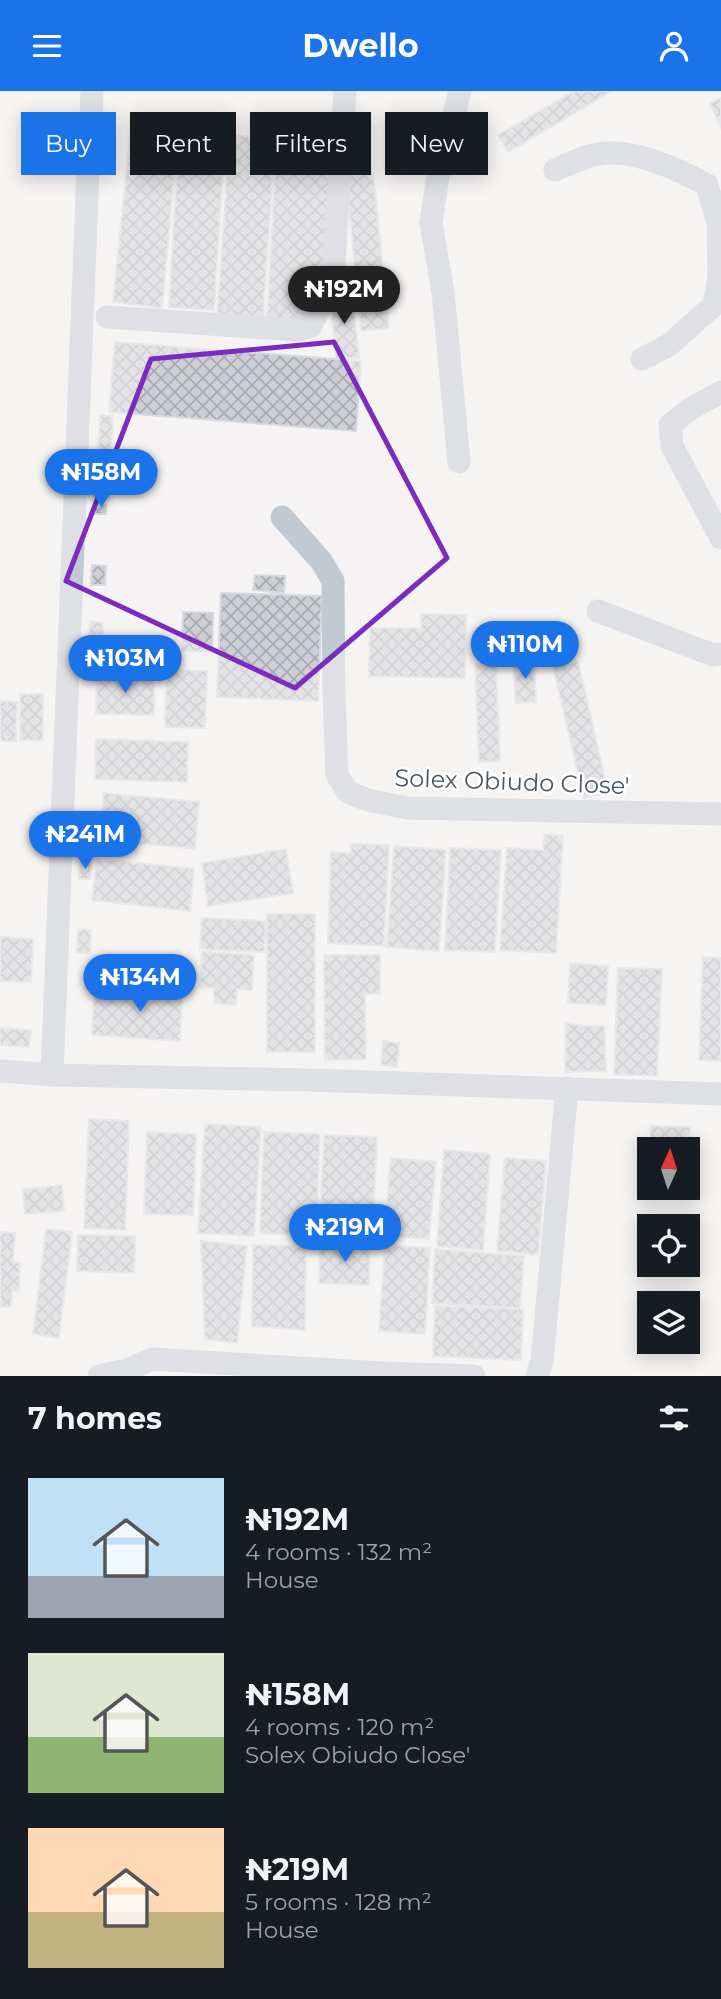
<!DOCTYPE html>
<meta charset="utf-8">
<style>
:root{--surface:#171b24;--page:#242831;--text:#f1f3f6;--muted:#9ea1a6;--accent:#1a73e8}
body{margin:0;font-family:Montserrat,sans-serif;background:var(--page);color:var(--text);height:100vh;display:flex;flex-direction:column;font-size:26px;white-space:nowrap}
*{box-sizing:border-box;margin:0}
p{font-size:23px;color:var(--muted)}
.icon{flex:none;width:38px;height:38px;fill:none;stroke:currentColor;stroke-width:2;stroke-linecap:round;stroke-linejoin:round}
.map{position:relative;height:1285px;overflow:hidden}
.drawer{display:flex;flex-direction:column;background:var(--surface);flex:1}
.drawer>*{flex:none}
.guide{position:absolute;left:21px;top:21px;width:679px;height:63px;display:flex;gap:14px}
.needle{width:46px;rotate:3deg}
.buttons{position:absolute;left:637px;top:1046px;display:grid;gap:14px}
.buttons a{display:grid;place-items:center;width:63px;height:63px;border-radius:0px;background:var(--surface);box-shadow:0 4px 18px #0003;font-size:35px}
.price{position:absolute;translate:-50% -60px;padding:0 16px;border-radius:24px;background:var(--accent);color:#fff;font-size:23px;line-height:46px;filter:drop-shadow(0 2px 4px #0008)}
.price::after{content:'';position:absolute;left:50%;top:42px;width:21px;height:16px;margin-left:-10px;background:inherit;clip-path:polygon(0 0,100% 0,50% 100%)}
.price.current{background:#222;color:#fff}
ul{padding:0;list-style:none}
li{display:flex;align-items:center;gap:21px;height:175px;padding:0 28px}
li span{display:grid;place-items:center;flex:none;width:196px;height:140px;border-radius:0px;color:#555}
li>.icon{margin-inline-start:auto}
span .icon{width:84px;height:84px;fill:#fffc;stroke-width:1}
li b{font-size:30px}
h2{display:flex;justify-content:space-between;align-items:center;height:84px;padding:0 28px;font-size:30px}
.pill{padding:0 24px;border-radius:0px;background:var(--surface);box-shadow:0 4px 18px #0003;font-size:24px;line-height:63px}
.pill.current{background:var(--accent);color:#fff}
header{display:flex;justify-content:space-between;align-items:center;height:91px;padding:0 28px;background:var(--accent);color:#fff;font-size:32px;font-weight:700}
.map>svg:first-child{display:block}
</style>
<header><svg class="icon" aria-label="menu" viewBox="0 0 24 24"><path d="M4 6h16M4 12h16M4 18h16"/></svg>Dwello<svg class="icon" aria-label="person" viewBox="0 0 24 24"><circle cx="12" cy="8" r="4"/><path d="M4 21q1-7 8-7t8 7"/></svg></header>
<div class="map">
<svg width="721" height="1285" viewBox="0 0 721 1285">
<defs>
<pattern id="building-cross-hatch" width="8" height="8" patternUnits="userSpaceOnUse" patternTransform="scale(1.75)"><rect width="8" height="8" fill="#cdcfd5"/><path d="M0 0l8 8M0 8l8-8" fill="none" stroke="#a8abb0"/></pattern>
</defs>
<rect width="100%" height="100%" fill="#f5f3f3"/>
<path fill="url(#building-cross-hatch)" stroke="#d7d9de" stroke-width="2" d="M575,0h37l-104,61 -10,-17z
M721,7v30l-11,-25z
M131,37l47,4 -16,176 -49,-6z
M179,43l46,3 -11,173 -45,-3z
M230,44l45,3 -12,182 -46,-3z
M277,44l55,2 -8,144 -12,-1 -2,40 -43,-2z
M373,81l16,156 -28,3 -15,-156z
M352,202l7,65h-22l-8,-60z
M115,251l246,19 -5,70 -247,-19z
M100,324l13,1 -2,34h-13z
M95,414h11v9h-11z
M92,474l14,1 -1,19h-14z
M255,484l30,1 -1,17 -31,-3z
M221,502l101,3 -4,105 -101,-4z
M183,521l30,1 -1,39 -30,-1z
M421,523l45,1 -1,63 -96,-2 1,-48h51z
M90,530l13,2v12h-14z
M89,556h15l-1,17 -15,-1z
M534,569l2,42 -20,1 -3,-42z
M578,570l30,131 -24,6 -31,-131z
M496,572l4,98 -21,1 -4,-98z
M167,579l40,1 -2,57 -40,-1z
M97,583l57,1v40l-58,-1z
M20,603h23v46h-23z
M0,610l17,1 -1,39h-16z
M96,648l92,3 -1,40 -92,-3z
M525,685l21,2v14l-22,-1z
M104,702l95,9 -4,47 -96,-10z
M545,743l18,2 -7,117 -56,-3 7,-102 36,2z
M351,753l38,1 -5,101 -56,-3 3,-91 20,1z
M394,755l52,4 -7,101 -52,-4z
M450,757l51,2 -6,102 -50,-2z
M286,758l7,44 -85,13 -6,-43z
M97,768l97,10 -4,42 -98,-11z
M80,772h11l-1,16h-11z
M267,823h48v138h-48z
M202,827l64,3 -2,31 -64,-3z
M78,838l13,1 -1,23 -13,-1z
M0,846l33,2 -2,43 -31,-1z
M202,861l52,3 -2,35 -15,-1 -1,16 -22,-2v-15l-14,-1z
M324,864h56v39h-15l1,65 -41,1z
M703,866l18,1v103l-22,-1z
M570,872l38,3 -2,39 -38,-2z
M618,877l44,1 -5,107 -43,-2z
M145,892l38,3 -3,55 -88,-6 2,-43 50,4z
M566,932l18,3h20l2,45 -41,1z
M0,937l31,2 -2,17 -29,-2z
M383,950l16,2 -2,24 -16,-2z
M89,1028l40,2 -4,109 -41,-2z
M205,1033l56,3 -7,109 -56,-3z
M651,1035l39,1 -1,15 -39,-2z
M147,1041l49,2 -3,81 -49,-1z
M264,1041l56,2 -4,102 -56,-3z
M324,1044l53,2 -5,101 -53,-2z
M444,1059l46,4 -7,96 -46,-4z
M391,1067l45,4 -7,77 -45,-4z
M505,1067l41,3 -8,94 -41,-4z
M62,1094l2,26 -39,3 -2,-25z
M46,1138l26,3 -13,106 -26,-4z
M0,1141l15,1 -2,29 7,1 -1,28h-7l-1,16h-11z
M78,1144l57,1 -1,37 -57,-2z
M201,1150l46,5 -10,97 -32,-4z
M320,1152l50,2 -1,40 -50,-2z
M253,1154l53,1 -1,84 -53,-4z
M385,1154l45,3 -5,86 -46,-3z
M435,1158l89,7 -4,52 -88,-5z
M435,1215l88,3 -2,51 -88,-4z"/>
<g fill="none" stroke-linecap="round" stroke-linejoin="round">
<path stroke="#c1cad2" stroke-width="23" d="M91,28l1,-28
M555,79c18,-8 38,-18 58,-17 33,1 66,17 94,32l11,38 1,53 -5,29 -45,40 -27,14
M107,226l191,13 13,-4 22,-47 12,-188
M721,301l-31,17 -20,16 2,21 49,92
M459,371l-16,-170 -12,-69 7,-47 22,-85
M282,426l40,45 11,19 1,115 3,79 11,17 20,8 39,8 314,6
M598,520l115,44 8,-1
M0,980l52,4 257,5 412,14
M52,984l37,-929
M99,1285l28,-6 25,-11 231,14 91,3
M537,1285l5,-15 25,-273"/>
</g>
<path d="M0 0H721V1285H0ZM334,251l113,216 -152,130 -229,-107 85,-222z" fill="#f5f3f3" fill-opacity=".55" fill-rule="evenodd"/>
<path fill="none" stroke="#7b2cbf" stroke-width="5" stroke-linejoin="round" d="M334,251l113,216 -152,130 -229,-107 85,-222z"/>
<g text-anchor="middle" stroke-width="5" stroke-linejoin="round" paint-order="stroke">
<g font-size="24" fill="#4a5661" stroke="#fff">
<text transform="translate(512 691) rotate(2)" y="8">Solex Obiudo Close'</text>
</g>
</g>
</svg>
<div class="buttons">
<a><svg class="needle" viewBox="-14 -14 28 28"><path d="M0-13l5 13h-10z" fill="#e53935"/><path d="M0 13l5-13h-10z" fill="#9ea1a6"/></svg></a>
<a><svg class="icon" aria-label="locate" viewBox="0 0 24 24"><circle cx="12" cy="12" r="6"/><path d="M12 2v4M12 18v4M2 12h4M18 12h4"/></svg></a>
<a><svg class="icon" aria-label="layers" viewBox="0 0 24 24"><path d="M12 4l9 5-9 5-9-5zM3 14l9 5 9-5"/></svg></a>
</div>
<b class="price current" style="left:344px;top:235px">₦192M</b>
<b class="price" style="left:101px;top:418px">₦158M</b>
<b class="price" style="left:525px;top:590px">₦110M</b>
<b class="price" style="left:125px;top:604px">₦103M</b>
<b class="price" style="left:85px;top:780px">₦241M</b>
<b class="price" style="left:140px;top:923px">₦134M</b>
<b class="price" style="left:345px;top:1173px">₦219M</b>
<div class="guide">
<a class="pill current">Buy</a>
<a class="pill">Rent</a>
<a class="pill">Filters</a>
<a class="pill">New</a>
</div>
</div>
<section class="drawer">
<h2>7 homes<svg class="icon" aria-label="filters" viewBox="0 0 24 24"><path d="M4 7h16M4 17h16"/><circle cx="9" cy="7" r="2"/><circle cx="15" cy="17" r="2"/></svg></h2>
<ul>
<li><span style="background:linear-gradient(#bfe0f5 70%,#9aa5b1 0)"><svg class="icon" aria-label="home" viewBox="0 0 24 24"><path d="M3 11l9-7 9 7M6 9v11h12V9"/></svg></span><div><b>₦192M</b><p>4 rooms · 132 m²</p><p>House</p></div></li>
<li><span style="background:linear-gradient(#dfe7d0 60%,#8fb573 0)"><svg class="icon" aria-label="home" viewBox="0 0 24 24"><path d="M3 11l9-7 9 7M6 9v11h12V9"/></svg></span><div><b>₦158M</b><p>4 rooms · 120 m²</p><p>Solex Obiudo Close'</p></div></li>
<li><span style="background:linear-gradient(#ffd9b3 60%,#c2b280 0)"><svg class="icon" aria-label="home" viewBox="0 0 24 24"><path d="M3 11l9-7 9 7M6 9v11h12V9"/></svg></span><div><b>₦219M</b><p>5 rooms · 128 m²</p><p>House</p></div></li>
</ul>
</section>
